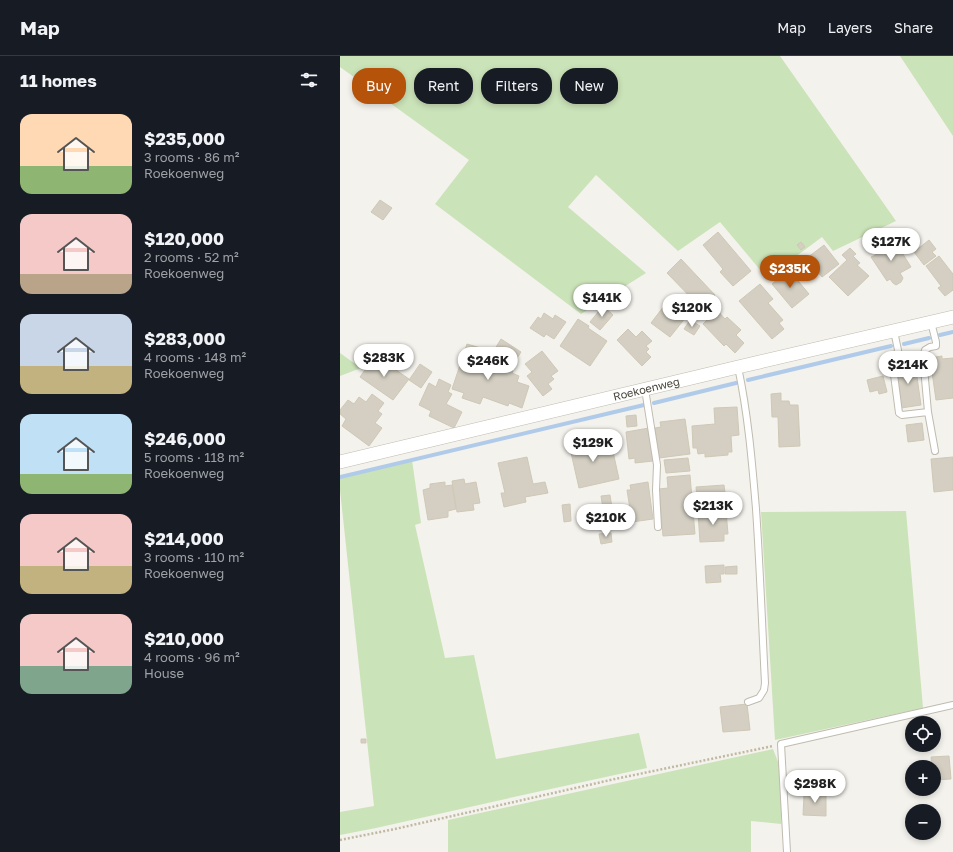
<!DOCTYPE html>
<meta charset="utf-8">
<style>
:root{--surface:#171b24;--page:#20242c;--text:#f1f3f6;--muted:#9ea1a6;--line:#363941;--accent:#b45309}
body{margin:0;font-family:"Golos Text",sans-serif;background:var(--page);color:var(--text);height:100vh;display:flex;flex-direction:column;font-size:15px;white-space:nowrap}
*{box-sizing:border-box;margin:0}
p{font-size:13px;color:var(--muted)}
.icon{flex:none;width:22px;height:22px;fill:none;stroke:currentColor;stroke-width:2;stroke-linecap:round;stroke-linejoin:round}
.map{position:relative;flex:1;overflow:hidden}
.drawer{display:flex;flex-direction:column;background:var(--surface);width:340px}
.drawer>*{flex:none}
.guide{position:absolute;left:12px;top:12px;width:380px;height:36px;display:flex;gap:8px}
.buttons{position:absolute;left:565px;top:660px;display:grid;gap:8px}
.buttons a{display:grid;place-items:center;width:36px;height:36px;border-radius:50%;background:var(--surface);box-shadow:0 2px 6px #0003;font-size:20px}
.price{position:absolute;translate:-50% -34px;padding:0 9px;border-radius:14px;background:#fff;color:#222;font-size:13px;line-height:26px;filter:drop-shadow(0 1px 2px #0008)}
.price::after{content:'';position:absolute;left:50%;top:24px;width:12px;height:9px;margin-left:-6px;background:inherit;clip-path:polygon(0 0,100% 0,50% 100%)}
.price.on{background:var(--accent);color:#fff}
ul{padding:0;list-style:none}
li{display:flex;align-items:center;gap:12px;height:100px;padding:0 20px}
li span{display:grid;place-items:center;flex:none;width:112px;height:80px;border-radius:12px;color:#555}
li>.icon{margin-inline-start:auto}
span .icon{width:48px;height:48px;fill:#fffc;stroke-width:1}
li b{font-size:17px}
h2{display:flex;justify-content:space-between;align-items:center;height:48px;padding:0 20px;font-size:17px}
.pill{padding:0 14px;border-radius:16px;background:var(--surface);box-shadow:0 2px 6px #0003;font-size:14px;line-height:36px}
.pill.on{background:var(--accent);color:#fff}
header{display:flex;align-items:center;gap:24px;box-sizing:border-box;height:56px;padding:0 20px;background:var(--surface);border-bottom:1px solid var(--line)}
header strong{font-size:19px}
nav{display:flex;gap:22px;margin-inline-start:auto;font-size:14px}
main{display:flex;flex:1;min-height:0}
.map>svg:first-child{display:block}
</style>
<header>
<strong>Map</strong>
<nav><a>Map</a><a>Layers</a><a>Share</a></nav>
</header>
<main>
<section class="drawer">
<h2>11 homes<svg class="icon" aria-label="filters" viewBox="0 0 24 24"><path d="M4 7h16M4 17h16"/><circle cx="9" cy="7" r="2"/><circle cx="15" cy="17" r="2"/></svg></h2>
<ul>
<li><span style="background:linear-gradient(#ffd9b3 65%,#8fb573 0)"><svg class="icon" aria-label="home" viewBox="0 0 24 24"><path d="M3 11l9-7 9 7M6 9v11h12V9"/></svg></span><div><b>$235,000</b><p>3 rooms · 86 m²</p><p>Roekoenweg</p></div></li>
<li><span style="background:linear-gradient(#f6c9c9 75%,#b9a48a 0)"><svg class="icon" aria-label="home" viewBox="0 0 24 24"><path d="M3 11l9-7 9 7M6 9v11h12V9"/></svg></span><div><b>$120,000</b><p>2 rooms · 52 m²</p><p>Roekoenweg</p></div></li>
<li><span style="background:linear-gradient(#c9d6e8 65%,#c2b280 0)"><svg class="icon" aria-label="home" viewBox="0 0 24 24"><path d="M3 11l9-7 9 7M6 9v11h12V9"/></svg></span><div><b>$283,000</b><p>4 rooms · 148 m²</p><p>Roekoenweg</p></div></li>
<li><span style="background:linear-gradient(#bfe0f5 75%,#8fb573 0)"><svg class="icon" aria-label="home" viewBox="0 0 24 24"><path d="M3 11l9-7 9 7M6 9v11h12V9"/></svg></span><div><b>$246,000</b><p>5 rooms · 118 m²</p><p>Roekoenweg</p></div></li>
<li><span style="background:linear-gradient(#f6c9c9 65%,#c2b280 0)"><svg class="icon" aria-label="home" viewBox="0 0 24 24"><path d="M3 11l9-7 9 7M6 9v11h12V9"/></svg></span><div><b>$214,000</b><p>3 rooms · 110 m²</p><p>Roekoenweg</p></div></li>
<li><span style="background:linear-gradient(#f6c9c9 65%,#7fa58c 0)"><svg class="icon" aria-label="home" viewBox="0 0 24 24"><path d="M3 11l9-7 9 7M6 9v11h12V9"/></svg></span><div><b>$210,000</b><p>4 rooms · 96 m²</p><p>House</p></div></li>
</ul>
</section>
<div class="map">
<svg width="613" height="796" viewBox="0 0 613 796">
<rect width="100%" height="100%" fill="#f4f2ec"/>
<path fill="#cbe3b9" d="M0,0h440l116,165 -63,30 -11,-14 -55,41 -47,-56 -42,29 -82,-76 -28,32 78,66 -65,41 -146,-110 34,-44 -129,-93z
M560,0h53v80z
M0,297l21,15 -21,8z
M72,404l9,63 -6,2 30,133 29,-3 22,104 143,-26 8,35 -124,27 -147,33 -36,7v-23l34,-6 -34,-316v-13z
M566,455l17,197 -148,32 -14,-228z
M433,693l9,23 -1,52 -30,-3v31h-303v-32z"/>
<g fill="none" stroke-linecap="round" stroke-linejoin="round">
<path stroke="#b0cbe9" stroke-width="4" d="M600,279l13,-3
M564,288l25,-6
M408,324l143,-34
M314,347l82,-20
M0,421l304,-72"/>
</g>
<path fill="#d4cfc2" stroke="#cfc8b6" d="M40,144l12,8 -9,12 -12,-8z
M378,176l33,39 -18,15 -13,-14 3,-3 -20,-24z
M589,184l7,9 -4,3 4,4 -12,9 -10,-13z
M545,185l4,6 7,-4 15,24 -11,6 3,5 -2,4 -5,3 -3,-2 -3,-4 -3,2 -16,-24 5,-2 -4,-6z
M461,186l4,5 -4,3 -4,-5z
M484,189l15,19 -17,13 -15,-19z
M510,192l6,6 -3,2 7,7 -3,2 12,11 -21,20 -19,-19 18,-17 -5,-5z
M599,200l14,18v16l-8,6 -7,-8 3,-2 -15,-20z
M341,203l34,36 -14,13 -34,-35z
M449,214l20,24 -17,14 -20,-24z
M420,228l13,15 -5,4 15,17 -4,3 5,6 -12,10 -33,-38z
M327,246l19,15 -16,20 -19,-14z
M263,250l10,9 -13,15 -10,-8z
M377,254l8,9 2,-2 14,13 -5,5 8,8 -9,10 -9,-9 -2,2 -21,-22z
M204,257l9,6 2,-4 11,7 -12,17 -8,-5 -2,3 -14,-9 8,-11 3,2z
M238,263l11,7 -1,2 19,13 -17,25 -30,-20z
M350,264l10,6 -6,9 -10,-6z
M288,273l8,8 6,-6 10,10 -6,5 3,3 -3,3 5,5 -9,9 -25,-26z
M161,283l20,13 -8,12 -20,-12z
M127,288l17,5 -4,10 33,12 -1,2 7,3 -2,6 12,4 -7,22 -13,-5 -1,3 -25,-9 -3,7 -18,-6 2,-5 -12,-4z
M202,295l16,20 -7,5 3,3 -6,5 4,5 -9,7 -16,-20 5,-4 -7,-8z
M602,300v3l11,-1v40l-17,2 -6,-42z
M34,301l7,6 2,-2 26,18 -16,21 -33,-23z
M567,306l1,3 7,-2 6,42 -20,3 -6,-45z
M80,308l12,8 -11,16 -12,-8z
M543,320l4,16 -8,2 -1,-4 -8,2 -3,-12z
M99,323l12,6 -3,7 4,2 -6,10 16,8 -8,16 -25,-12 2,-5 -12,-6 10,-22 7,4z
M441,337v8h8l1,4h8l2,41 -21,1 -1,-30h-6l-1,-23z
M32,338l12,9 -6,8 4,3 -7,9 7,5 -13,18 -27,-20 4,-7 -6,-5v-4l8,-10 6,4 5,-7 7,5z
M397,351l2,28 -8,1 1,16h-4v3l-23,2v-4l-7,1 -1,-6h-4l-1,-22 23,-2 -1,-16z
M296,359l1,11 -10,1 -1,-11z
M345,363l5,35 -31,4 -4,-30 6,-1 -1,-5z
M582,367l2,17 -16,2 -2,-17z
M309,372l4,33 -18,2v-5l-6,1 -3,-27z
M235,377l3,16 27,-6 2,5 5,-1 7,32 -40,9 -12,-53z
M187,401l6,27 12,-2 3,11 -23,4 1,5 -22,5 -3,-14h4l-7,-30z
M613,401v33l-19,2 -3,-33z
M348,402l2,13 -24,2 -2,-13z
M350,419l5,59 -32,2 -4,-47 9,-1 -1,-11z
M124,423l1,5 11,-2 4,21 -7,1 1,6 -17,2 -5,-31z
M105,426v4l7,-1 4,24 -8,2v6l-20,3 -5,-30 7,-2v-4z
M308,426l5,37 -21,3 -5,-32h4l-1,-5z
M384,429l1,8 -5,1 1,11 -23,2 -2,-20z
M270,439l2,13 -9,1 -2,-13z
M230,448l1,17 -7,1 -2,-17z
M386,455l2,23h-4v7l-24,1 -2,-30z
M271,477l1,9 -11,2 -2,-10z
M384,509v9h-4l1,8 -15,1 -1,-17z
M397,510v8h-12v-7z
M407,648l3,26 -27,2 -3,-25z
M21,683h5v4h-5z
M609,700l2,23 -17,1v-13h-2l-1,-10z
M469,733l10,1v6h7v20l-23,-1 1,-20h5z"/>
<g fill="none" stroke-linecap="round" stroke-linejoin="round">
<defs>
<path id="lane" d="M591,266l5,20v4l-6,1 -5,3 -2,7 5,55 7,39
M554,275l4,19 -1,4 -4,6v7l6,46 3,2 26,-3
M398,311c10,47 14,94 18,142 4,58 6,116 9,174l-1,7 -5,8 -11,4
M305,333l12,76 -1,25 2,37
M447,796l-6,-108 172,-39"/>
<g id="street">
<path id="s1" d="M0,406l398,-95 215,-50"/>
</g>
</defs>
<use href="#lane" stroke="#bfbbaf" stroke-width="8"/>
<use href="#street" stroke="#bfbbaf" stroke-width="14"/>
<path stroke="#bfb8a2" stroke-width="2.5" stroke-dasharray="2 2" stroke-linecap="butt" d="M0,784l55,-11 220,-50 158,-33"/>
<use href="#lane" stroke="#fff" stroke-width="6"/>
<use href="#street" stroke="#fff" stroke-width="13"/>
</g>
<g text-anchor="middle" stroke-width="3.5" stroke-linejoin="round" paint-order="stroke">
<g font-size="11" fill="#48443a" stroke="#fff">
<text dy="4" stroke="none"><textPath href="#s1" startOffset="315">Roekoenweg</textPath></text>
</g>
</g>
</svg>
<div class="buttons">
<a><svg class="icon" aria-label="locate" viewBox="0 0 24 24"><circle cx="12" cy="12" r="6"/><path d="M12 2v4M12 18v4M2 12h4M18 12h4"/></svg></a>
<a>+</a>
<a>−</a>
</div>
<b class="price" style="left:551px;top:206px">$127K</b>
<b class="price on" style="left:450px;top:233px">$235K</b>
<b class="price" style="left:262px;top:262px">$141K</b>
<b class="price" style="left:352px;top:272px">$120K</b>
<b class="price" style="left:44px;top:322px">$283K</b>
<b class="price" style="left:148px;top:325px">$246K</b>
<b class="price" style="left:568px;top:329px">$214K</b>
<b class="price" style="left:253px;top:407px">$129K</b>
<b class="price" style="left:373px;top:470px">$213K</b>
<b class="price" style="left:266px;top:482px">$210K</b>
<b class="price" style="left:475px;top:748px">$298K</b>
<div class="guide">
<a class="pill on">Buy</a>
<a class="pill">Rent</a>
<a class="pill">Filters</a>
<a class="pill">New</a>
</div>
</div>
</main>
